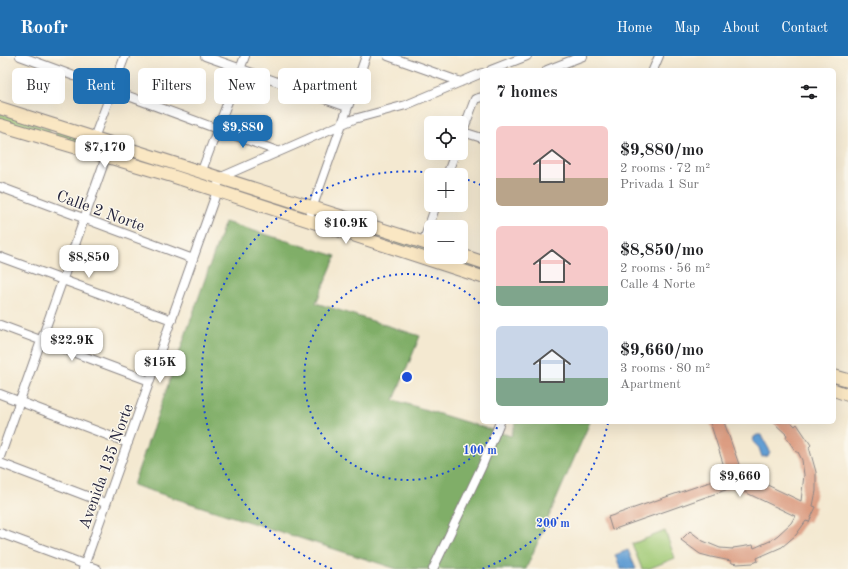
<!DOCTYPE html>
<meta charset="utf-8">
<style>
:root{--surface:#fff;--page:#f6f6f6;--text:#202124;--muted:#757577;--accent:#1f6fb2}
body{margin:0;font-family:"Old Standard TT",serif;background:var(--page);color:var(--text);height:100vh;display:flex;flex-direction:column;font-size:15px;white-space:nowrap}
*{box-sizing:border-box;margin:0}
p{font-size:13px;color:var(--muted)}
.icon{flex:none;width:22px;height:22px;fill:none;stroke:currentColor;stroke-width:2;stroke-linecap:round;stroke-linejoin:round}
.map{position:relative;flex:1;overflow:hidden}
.details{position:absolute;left:480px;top:12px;width:356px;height:356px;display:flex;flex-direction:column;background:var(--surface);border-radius:6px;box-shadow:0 4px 16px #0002}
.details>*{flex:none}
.banner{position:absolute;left:12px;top:12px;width:380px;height:36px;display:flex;gap:8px}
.buttons{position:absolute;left:424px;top:60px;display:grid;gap:8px}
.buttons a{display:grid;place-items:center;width:44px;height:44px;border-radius:6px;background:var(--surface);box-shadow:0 4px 16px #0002;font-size:20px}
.price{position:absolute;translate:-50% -34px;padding:0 9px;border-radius:8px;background:#fff;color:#222;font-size:13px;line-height:26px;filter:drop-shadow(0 1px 2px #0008)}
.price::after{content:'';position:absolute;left:50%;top:24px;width:12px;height:9px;margin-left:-6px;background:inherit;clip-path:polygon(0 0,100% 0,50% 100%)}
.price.current{background:var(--accent);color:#fff}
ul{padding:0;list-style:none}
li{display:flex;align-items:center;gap:12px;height:100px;padding:0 16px}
li span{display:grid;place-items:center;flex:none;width:112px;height:80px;border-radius:6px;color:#555}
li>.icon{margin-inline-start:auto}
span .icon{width:48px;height:48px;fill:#fffc;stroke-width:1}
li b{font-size:17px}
h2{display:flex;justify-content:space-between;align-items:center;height:48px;padding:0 16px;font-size:17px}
.tag{padding:0 14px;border-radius:6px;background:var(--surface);box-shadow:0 4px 16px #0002;font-size:14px;line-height:36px}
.tag.current{background:var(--accent);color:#fff}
header{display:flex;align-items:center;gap:24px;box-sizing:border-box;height:56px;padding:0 20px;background:var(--accent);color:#fff}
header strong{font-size:19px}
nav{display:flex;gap:22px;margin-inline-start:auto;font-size:14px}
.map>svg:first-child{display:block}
</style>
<header>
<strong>Roofr</strong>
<nav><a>Home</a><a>Map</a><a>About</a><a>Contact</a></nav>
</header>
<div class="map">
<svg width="848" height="513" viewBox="0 0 848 513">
<rect width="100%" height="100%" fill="#fbf7ec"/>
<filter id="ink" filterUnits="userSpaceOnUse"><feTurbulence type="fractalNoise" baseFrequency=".025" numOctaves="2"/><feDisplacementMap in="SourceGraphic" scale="8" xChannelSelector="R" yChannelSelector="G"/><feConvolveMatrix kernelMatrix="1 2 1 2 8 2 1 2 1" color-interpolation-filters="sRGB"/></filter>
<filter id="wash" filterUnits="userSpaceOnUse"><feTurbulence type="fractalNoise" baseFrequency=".012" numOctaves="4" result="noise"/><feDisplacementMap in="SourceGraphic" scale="16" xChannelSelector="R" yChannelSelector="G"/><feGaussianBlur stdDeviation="0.9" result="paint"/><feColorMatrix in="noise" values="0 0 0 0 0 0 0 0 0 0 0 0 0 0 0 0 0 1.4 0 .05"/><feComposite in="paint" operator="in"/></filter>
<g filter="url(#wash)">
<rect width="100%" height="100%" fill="#f4e9d1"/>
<path fill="#a1ca76" stroke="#627658" d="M0,57l49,15 1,4 -3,2 -47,-14z
M57,74l154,51 -2,3 -154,-47z
M223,128l81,26 -1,3 -81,-26z
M317,158l114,36v6l-114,-39z
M435,201h18l29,10v5z
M665,475l10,27 -27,11h-6l-10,-25z"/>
<path fill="#80ae67" stroke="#516851" d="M225,166l111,34 -20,47 104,33 -26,64 117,36 5,-14h74l-64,147h-129l-264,-84z"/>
<path fill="#629ed3" stroke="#426087" d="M757,379h4l9,16 -2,5 -6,1 -3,-9 -6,-6 1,-5z
M628,494l8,19h-15l-6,-14z"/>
<g id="blocks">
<path fill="#dc9d82" d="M710,366h14l18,51 59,28 3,-26 -2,-15 -4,-8h-2l-10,-15 1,-2 -14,-13h18l4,4 2,-2 14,21 -2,2 7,25v19l-3,15 3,1 -7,15 -3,-1 -10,14 -14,12 -25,11 1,3 -5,2 -16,1 -5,-1 -1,-2 -20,-4 -11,-3 -19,-14 9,-9 13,10 17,7 13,1v-1l20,-3 1,3 16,-7 8,-6 13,-12 4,-7 -61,-29 -122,43 -4,-13 119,-41z"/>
</g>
</g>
<g filter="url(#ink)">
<use href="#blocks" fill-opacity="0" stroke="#8b8686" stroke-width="1"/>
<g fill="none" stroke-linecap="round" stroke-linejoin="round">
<defs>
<path id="street" d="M20,0l257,95
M205,0l142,51
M388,0l73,26
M491,14l36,-14
M547,14l36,-14
M653,14l6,-14
M463,76l19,6
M461,80l14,-37 7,-2
M94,82l31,-82
M201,117l44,-117
M447,119l8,-22
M0,131l193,72
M308,164l58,-164
M423,187l13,-38
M0,201l172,63
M0,269l150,56
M0,338l128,49
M0,401l106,-300
M0,407l105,40
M0,477l97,36
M83,513l134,-378 2,-13 135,-59 52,-14 76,-32
M433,513l49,-103 18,-44"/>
<path id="secondary" d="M0,52l431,137
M0,69l172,51 310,101
M461,199l21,7
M834,320l14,4
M834,334l14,5"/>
</defs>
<use href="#street" stroke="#8b8686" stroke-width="10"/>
<use href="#secondary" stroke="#8b8686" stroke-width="14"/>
<use href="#street" stroke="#fff" stroke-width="8"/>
<use href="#secondary" stroke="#fae7c3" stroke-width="12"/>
</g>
</g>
<g fill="none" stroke="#1d4ed8" stroke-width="2" stroke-dasharray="2 4">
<path d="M500 366A103 103 0 1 1 482 250"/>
<path d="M608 367A206 206 0 0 1 482 513M332 513A206 206 0 0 1 446 119M462 122A206 206 0 0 1 481 129"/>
</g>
<g text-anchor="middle" stroke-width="3" stroke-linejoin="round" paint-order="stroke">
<g font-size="16" fill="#22223b" stroke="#fbf7ec">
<text transform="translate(101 154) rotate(20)" y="6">Calle 2 Norte</text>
<text transform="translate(105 410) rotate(-70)" y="6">Avenida 135 Norte</text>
</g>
</g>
<circle cx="407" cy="321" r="6" fill="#1d4ed8" stroke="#fbf7ec" stroke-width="2"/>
<g font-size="12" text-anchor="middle" font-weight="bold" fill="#1d4ed8" stroke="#fbf7ec" stroke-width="3" stroke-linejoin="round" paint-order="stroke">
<text x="480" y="398">100 m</text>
<text x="553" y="471">200 m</text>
</g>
</svg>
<div class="buttons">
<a><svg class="icon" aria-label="locate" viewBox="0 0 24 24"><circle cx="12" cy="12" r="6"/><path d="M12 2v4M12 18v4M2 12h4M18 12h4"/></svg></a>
<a>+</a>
<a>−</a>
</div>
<b class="price current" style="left:243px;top:93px">$9,880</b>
<b class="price" style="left:105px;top:113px">$7,170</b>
<b class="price" style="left:346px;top:189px">$10.9K</b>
<b class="price" style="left:89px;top:223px">$8,850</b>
<b class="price" style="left:72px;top:306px">$22.9K</b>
<b class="price" style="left:160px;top:328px">$15K</b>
<b class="price" style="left:740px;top:442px">$9,660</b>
<div class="banner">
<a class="tag">Buy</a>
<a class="tag current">Rent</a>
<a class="tag">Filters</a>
<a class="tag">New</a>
<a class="tag">Apartment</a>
</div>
<section class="details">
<h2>7 homes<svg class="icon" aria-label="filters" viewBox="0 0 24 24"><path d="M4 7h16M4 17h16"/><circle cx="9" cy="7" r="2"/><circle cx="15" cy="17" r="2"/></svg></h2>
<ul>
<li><span style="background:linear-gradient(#f6c9c9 65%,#b9a48a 0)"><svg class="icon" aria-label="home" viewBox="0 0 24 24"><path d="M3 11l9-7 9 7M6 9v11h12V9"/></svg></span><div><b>$9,880/mo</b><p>2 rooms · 72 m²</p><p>Privada 1 Sur</p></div></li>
<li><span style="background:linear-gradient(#f6c9c9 75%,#7fa58c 0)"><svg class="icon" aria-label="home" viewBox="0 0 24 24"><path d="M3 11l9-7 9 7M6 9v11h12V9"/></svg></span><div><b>$8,850/mo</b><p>2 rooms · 56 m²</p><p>Calle 4 Norte</p></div></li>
<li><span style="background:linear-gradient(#c9d6e8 65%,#7fa58c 0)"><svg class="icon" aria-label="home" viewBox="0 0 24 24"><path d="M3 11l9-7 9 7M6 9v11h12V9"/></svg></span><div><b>$9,660/mo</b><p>3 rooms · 80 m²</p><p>Apartment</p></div></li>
</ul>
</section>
</div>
